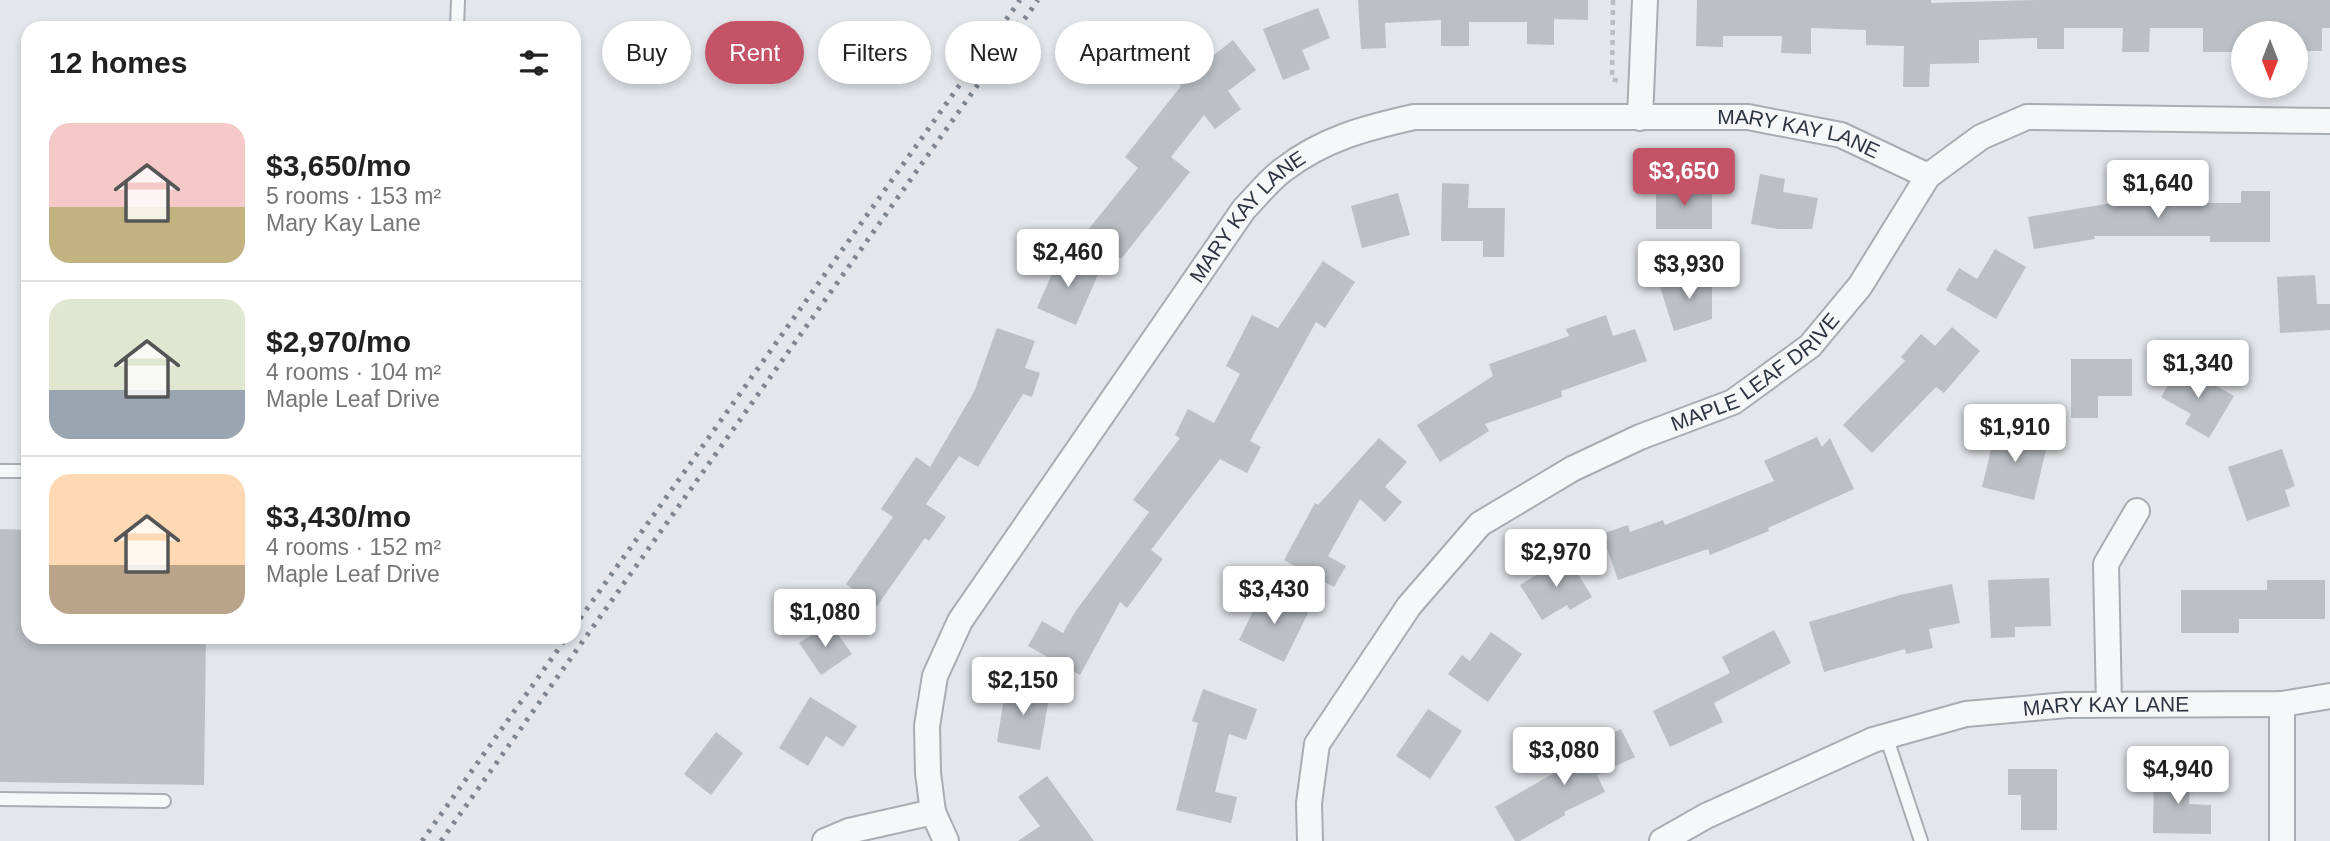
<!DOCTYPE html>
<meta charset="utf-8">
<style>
:root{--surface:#fff;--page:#f2f2f2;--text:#222;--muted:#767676;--line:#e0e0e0;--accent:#c45368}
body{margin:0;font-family:Arial,sans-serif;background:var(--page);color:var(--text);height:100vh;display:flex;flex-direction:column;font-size:26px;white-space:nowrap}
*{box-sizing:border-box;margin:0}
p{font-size:23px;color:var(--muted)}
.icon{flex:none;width:38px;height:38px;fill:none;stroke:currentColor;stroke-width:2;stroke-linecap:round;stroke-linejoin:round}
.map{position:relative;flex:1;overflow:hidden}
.details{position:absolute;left:21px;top:21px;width:560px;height:623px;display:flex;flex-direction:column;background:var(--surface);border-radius:21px;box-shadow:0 4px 10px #0003}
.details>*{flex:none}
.guide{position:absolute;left:602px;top:21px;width:665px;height:63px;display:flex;gap:14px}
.needle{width:46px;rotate:180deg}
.controls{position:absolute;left:2231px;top:21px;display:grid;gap:14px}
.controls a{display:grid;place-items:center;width:77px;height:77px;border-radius:50%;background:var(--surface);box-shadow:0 4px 10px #0003;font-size:35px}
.price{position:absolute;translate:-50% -60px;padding:0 16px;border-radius:7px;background:#fff;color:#222;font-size:23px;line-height:46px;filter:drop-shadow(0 2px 4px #0008)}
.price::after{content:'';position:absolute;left:50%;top:42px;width:21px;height:16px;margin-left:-10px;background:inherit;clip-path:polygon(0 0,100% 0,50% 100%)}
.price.on{background:var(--accent);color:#fff}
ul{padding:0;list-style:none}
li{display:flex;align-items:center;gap:21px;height:175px;padding:0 28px}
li+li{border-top:2px solid var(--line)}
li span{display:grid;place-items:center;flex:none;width:196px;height:140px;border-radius:21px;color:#555}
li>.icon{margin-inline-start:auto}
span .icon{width:84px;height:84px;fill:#fffc;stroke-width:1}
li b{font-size:30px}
h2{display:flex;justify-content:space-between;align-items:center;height:84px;padding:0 28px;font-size:30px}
.pill{padding:0 24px;border-radius:32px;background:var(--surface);box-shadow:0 4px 10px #0003;font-size:24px;line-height:63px}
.pill.on{background:var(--accent);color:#fff}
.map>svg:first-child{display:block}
</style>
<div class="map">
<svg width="2330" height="841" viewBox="0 0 2330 841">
<rect width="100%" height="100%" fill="#e3e6ea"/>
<path fill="#bbc0c6" d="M1358,0h230v20l-34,-1v26l-27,-1v-22h-58v24h-28v-26l-56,3 1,25 -25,1z
M1697,0h234v3l106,-3h293v28h-8v23h-26v-18h-52v5h-5v14h-36v-24h-53l-1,24h-27l1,-24h-59v21h-27v-11l-58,2v23l-49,1 -1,23h-26l1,-41 -38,-1v-15l-55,-2v26l-30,-1 1,-17h-59v11l-27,-1z
M1318,8l12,30 -28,12 8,19 -27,11 -20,-51z
M1233,40l23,30 -28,21 13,18 -26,20 -11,-14 -33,42 19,15 -69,87 -34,-28 51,-63 -13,-11 56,-71 -3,-3z
M1760,174l25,5 -2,13 35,6 -6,31h-34l-27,-5z
M1442,183l27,1 -1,24h37l-1,49h-21v-16h-42z
M1656,186h56v43h-56z
M2118,191h57v12h66v-12h29v51h-60v-6h-116l1,3 -61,10 -6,-32 90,-15z
M1398,193l12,42 -48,13 -11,-42z
M1995,249l31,18 -30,52 -50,-29 13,-22 18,11z
M1061,253l39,17 -24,55 -39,-17z
M1323,261l32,21 -30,46 -9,-6 -66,119 11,6 -14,26 -27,-14 -69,91 12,9 -36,49 -7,-6 -40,73 -52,-29 14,-25 21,12 12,-21 74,-100 -16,-12 47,-62 -5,-3 13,-26 26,14 26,-49 -14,-8 26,-51 26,13z
M1712,271v48l-38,12 -14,-44z
M2315,275l2,29h13v26l-50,3 -3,-56z
M1606,315l7,21 22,-7 12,32 -86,30 1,6 -77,27 4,7 -49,31 -23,-37 76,-49 -4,-12 80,-28 -3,-7z
M1952,327l28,24 -36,42 -8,-6 -64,66 -29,-28 62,-64 -4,-4 20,-23 14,12z
M997,328l38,13 -10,27 15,5 -8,24 -9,-3 -45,73 -19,-11 -33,48 20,13 -17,24 -4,-3 -48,68 -31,-22 47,-67 -12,-8 35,-52 14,10 44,-75z
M2071,359h61v37h-34v22h-27z
M2180,364l54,32 -25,42 -24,-14 6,-10 -30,-17z
M1996,429l52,13 -14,58 -52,-13z
M1817,437l5,10 8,-9 24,51 -86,39 1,3 -59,24 -2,-6 -90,31 -16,-46 26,-9 2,7 33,-12 2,5 109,-44 -10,-20z
M1379,438l28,24 -22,25 17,15 -17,20 -25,-23 -32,57 18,10 -12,21 -50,-27 31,-57 3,2z
M2282,449l13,37 -10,4 5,16 -43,15 -19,-54z
M0,529l28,1v107h178l-2,148 -204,-3z
M1567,556l25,41 -22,13 -3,-5 -25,15 -22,-35z
M2049,578l2,48 -36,1v10l-24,1 -3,-58z
M2267,580h58v39h-86v14h-58v-43h86z
M1952,584l8,39 -31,6 4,19 -27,6 -1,-5 -81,23 -15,-50 91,-27z
M1263,591l45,22 -24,49 -45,-22z
M830,623l22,31 -31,21 -22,-32z
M1774,630l17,33 -77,40 9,19 -53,25 -17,-36 77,-38 -8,-16z
M1491,632l31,22 -34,48 -40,-28 14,-19 8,6z
M1006,685l44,7 -10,58 -43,-8z
M1203,689l54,20 -11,31 -17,-6 -14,58 22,5 -6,26 -55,-13 22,-87 -6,-2z
M810,697l47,29 -14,21 -17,-11 -18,30 -29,-18z
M1428,709l34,22 -32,48 -34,-23z
M1621,729l14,28 -38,18 8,17 -41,20 1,3 -45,26h-5l-20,-34 75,-43 -4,-9z
M716,732l27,21 -32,42 -27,-21z
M2008,769h49v61h-36v-35h-13z
M2154,771l36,1 -1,32 22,1v29l-58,-1z
M1047,776l47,65h-76l22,-15 -22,-29z"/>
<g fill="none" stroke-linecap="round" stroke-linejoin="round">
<defs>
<path id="service" d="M457,28l1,-28
M0,471h28
M1886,736l35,105
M0,799l164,2"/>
<g id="minor">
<path d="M1640,118l5,-118"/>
<path d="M2109,704l-3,-140 31,-53"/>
<path d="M2282,704v137"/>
<path d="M825,841l24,-10 84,-19"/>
<path id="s1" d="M946,841l-13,-29 -5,-39 -1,-47 8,-50 25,-55 284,-412c13,-13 25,-29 39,-39 40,-31 82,-42 131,-53h334l93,18 87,41"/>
<path id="s2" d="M1310,841l-1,-38 8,-59 92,-138 71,-82 92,-55 68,-32 93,-35 77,-56 50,-60 68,-110 53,-39 46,-20 303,4"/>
<path id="s3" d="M1662,841l44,-25 167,-76 93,-26 101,-9 215,-1 48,-8"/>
</g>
</defs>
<use href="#service" stroke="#a8adb4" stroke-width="16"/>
<use href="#minor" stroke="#a8adb4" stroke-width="28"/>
<path stroke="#b9bdc2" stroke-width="4.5" stroke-dasharray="5 5" stroke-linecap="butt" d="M1613,0l-1,79 6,2"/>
<use href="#service" stroke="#f6f7f9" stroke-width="12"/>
<use href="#minor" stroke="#f6f7f9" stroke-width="24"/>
<path stroke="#7e8692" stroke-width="5" stroke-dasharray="3.5 7" stroke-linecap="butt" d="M574,627l446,-627
M422,841l145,-204
M441,841l597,-841"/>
</g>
<g text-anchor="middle" stroke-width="7" stroke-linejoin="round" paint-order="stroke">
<g font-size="21" fill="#2c3541" stroke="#f3f5f7">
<text dy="7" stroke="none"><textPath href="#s1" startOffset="1314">MARY KAY LANE</textPath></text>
<text dy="7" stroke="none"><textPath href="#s1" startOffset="726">MARY KAY LANE</textPath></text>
<text dy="7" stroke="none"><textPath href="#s2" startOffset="688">MAPLE LEAF DRIVE</textPath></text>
<text dy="7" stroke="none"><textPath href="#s3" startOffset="471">MARY KAY LANE</textPath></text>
</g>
</g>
</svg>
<div class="controls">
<a><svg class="needle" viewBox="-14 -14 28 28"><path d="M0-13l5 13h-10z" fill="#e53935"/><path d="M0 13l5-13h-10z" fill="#767676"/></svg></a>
</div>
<b class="price on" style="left:1684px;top:208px">$3,650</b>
<b class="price" style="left:2158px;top:220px">$1,640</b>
<b class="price" style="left:1068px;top:289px">$2,460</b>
<b class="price" style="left:1689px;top:301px">$3,930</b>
<b class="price" style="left:2198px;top:400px">$1,340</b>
<b class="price" style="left:2015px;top:464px">$1,910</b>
<b class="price" style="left:1556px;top:589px">$2,970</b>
<b class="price" style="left:1274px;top:626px">$3,430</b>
<b class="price" style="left:825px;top:649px">$1,080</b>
<b class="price" style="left:1023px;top:717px">$2,150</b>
<b class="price" style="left:1564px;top:787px">$3,080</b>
<b class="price" style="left:2178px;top:806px">$4,940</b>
<div class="guide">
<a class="pill">Buy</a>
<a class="pill on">Rent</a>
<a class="pill">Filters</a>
<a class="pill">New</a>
<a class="pill">Apartment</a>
</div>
<section class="details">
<h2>12 homes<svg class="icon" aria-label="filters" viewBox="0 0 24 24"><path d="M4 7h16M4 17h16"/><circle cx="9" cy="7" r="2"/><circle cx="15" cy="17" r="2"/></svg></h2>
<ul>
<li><span style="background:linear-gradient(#f6c9c9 60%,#c2b280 0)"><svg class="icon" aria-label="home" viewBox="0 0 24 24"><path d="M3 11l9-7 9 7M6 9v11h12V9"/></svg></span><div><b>$3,650/mo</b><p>5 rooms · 153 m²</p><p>Mary Kay Lane</p></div></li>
<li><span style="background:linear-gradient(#dfe7d0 65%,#9aa5b1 0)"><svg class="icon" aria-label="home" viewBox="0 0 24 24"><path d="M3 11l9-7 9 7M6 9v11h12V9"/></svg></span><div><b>$2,970/mo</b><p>4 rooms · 104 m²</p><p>Maple Leaf Drive</p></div></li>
<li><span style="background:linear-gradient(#ffd9b3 65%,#b9a48a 0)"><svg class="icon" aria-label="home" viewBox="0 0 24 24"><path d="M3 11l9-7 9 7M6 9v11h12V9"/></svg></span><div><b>$3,430/mo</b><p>4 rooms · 152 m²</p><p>Maple Leaf Drive</p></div></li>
</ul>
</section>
</div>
